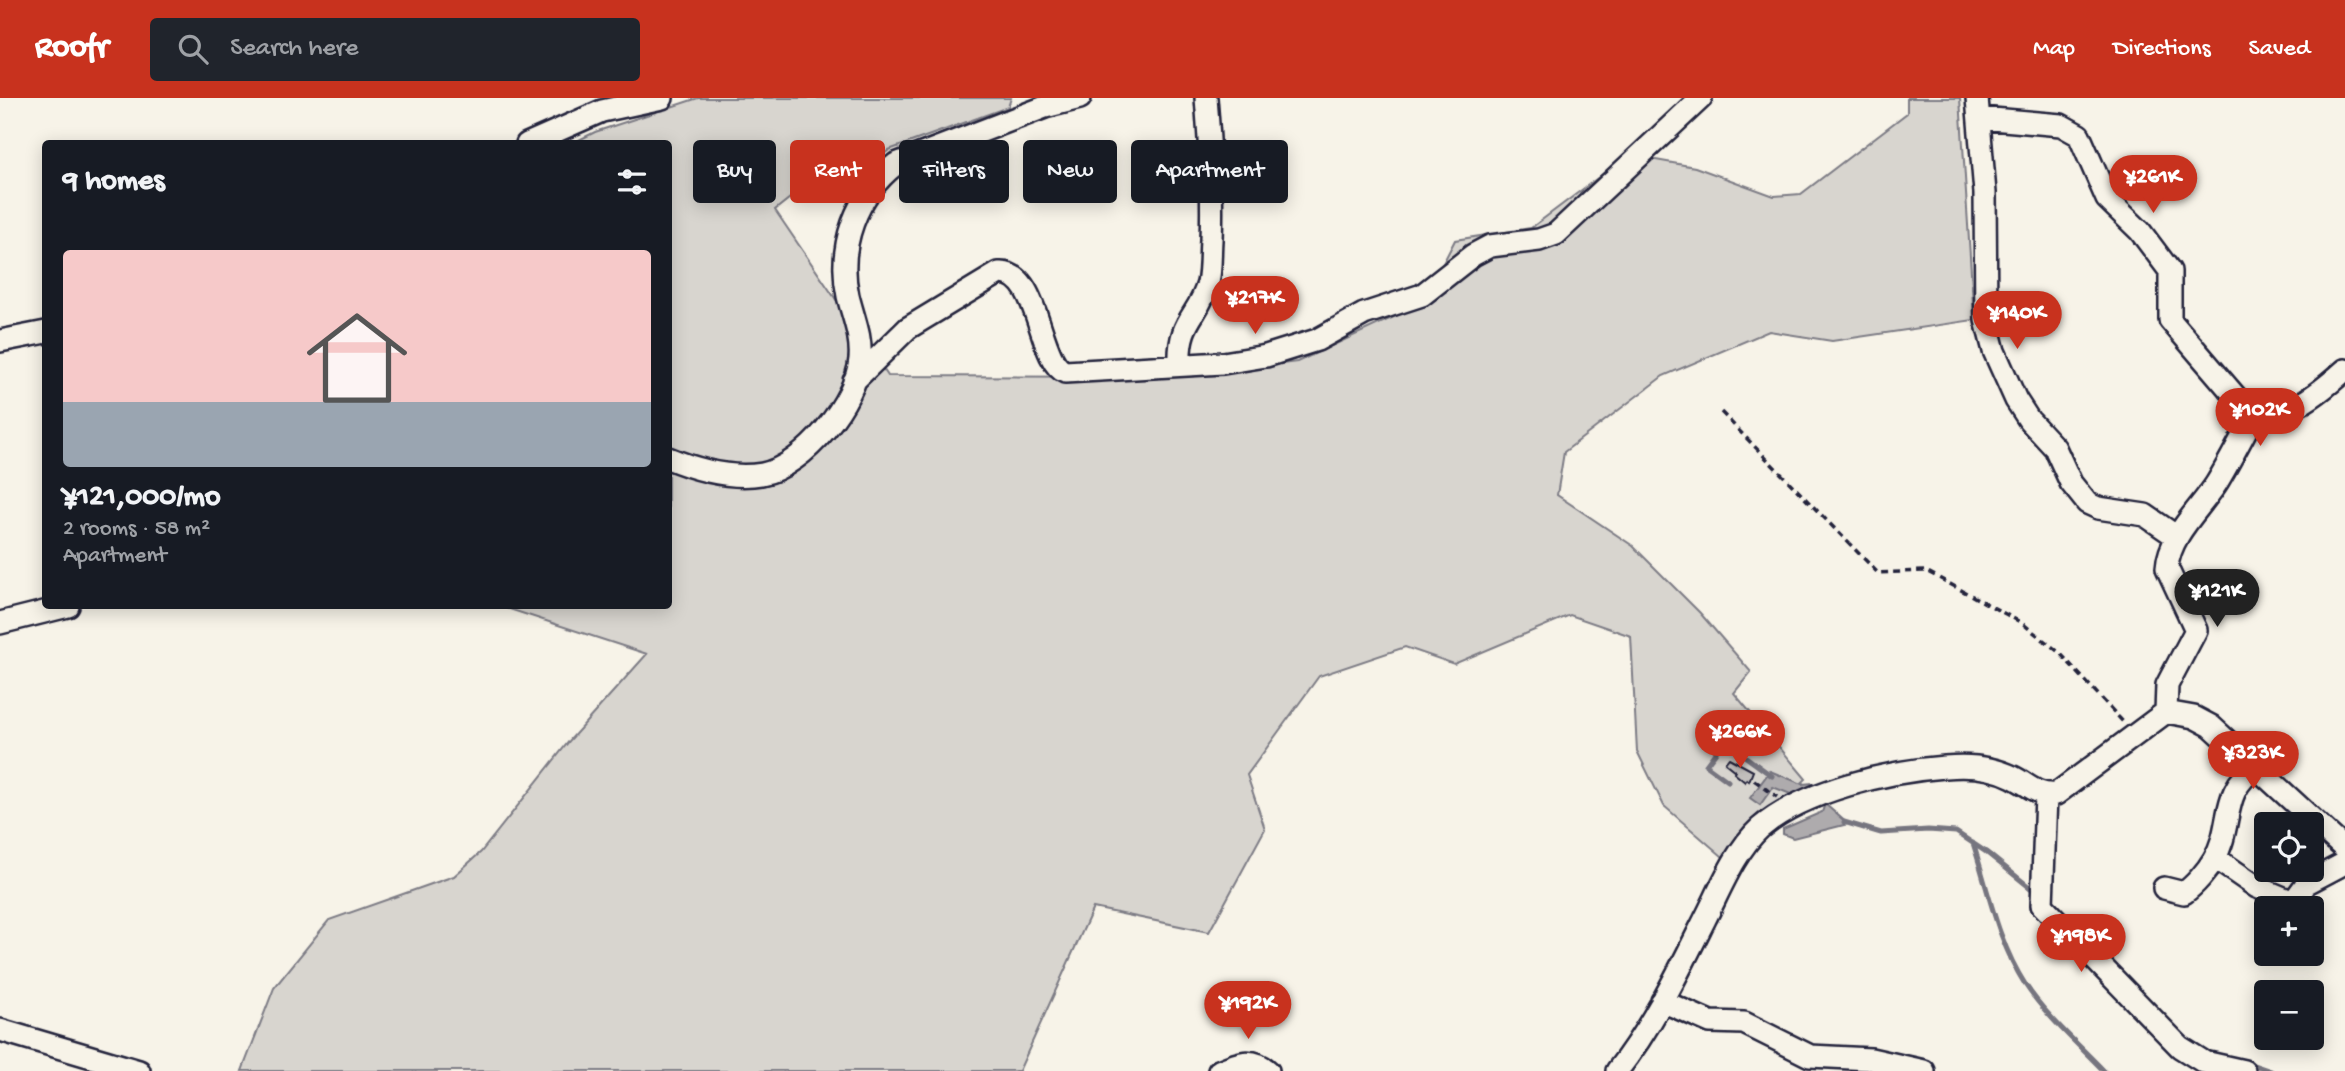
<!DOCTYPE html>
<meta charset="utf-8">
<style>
:root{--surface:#171b24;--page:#20242c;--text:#f1f3f6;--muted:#9ea1a6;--line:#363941;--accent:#c8321e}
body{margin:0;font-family:"Gochi Hand",sans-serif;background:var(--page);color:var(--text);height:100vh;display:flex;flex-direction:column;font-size:26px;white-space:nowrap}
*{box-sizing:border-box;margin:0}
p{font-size:23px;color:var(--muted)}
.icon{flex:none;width:38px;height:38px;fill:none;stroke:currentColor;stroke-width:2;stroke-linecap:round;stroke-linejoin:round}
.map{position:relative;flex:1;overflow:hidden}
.sheet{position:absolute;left:42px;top:42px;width:630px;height:469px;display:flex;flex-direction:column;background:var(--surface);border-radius:7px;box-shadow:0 4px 18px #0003}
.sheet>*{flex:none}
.top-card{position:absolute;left:693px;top:42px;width:665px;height:63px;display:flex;gap:14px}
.controls{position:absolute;left:2254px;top:714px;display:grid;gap:14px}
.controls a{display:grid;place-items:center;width:70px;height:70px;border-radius:7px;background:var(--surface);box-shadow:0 4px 18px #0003;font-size:35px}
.price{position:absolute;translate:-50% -60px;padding:0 16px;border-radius:24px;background:var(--accent);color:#fff;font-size:23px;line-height:46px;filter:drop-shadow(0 2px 4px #0008)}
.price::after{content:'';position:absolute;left:50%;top:42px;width:21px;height:16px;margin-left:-10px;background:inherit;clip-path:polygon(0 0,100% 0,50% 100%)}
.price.current{background:#222;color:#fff}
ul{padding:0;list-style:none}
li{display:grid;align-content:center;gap:14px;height:371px;padding:0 21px}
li+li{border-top:2px solid var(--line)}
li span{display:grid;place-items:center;height:217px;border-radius:7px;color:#555}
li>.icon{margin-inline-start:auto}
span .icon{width:126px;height:126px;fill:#fffc;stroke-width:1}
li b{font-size:30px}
h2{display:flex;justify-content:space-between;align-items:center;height:84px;padding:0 21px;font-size:30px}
.chip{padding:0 24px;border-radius:7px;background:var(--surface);box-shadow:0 4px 18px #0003;font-size:24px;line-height:63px}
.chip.current{background:var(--accent);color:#fff}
header{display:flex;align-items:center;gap:42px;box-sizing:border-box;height:98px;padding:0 35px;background:var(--accent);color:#fff}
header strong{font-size:33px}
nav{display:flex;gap:38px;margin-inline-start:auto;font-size:24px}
.search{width:490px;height:63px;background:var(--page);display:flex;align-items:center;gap:18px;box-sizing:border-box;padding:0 24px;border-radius:7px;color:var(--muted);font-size:26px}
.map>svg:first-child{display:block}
</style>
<header>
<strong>Roofr</strong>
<div class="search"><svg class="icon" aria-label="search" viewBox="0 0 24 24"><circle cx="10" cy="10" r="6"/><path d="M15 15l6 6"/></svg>Search here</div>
<nav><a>Map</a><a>Directions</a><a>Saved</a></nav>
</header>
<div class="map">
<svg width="2345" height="973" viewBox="0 0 2345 973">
<rect width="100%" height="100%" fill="#f7f3e8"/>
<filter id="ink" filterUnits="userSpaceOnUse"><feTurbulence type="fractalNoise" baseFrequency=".0143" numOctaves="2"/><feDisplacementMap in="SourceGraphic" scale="14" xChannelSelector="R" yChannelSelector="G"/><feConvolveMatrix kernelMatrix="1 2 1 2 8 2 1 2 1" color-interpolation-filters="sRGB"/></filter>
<g filter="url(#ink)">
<path fill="#d8d5cf" stroke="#7d7c85" stroke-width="2" d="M698,0h313l-3,9 -119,43 -38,32 -27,-11 -49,39 113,166 290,1 119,-15 125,-58 33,-64 76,-12 97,-73 67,12 79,29 27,-2 106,-81v-15h53l14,222 -142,21 -63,-10 -106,45 -99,76 -7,43 76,51 67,67 51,59 -17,21 72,86 -83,78 -59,-51 -27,-55 -6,-115 -61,-21 -116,49 -49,-17 -86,29 -72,99 18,54 -56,103 -116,-24 -74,163h-777l32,-83 55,-68 125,-44 27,-24 89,-112 77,-86 -147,-48h168v-462l-95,-1 22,-11z"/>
<path fill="#aeabad" stroke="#76747f" stroke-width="2" d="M1770,673l32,13 11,-1 2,7 -22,5 -20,-8 -13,18 -10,-7z
M1825,706l23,20 -55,14 -10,-4v-5l39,-17z"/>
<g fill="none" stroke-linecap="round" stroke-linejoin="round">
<path stroke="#76747f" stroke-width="5" d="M1728,683l-22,-16 18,-24 48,35
M1844,724l37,11 47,-3 28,2 30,20 47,38
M1973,745c15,46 25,100 52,141 21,32 52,59 79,87
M2245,964l26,9"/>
</g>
<path fill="#c2bfbd" stroke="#22223b" stroke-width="2" d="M1729,660l24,13 -4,10 -2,-2 -2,3 -11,-9 1,-2 -10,-8z"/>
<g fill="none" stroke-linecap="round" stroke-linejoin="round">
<defs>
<path id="street" d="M1977,0l8,95 1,127 8,31 22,49 13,20 26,28 16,35 16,20 11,5 47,7 32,22
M1981,20l80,7 18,10 28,64 33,32 30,40v49l83,97
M527,46l75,-33 60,-13
M0,243l46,-9
M1180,266c-2,-45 19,-47 28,-81 3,-14 2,-29 3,-43 2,-48 -1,-94 -5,-142
M854,283l54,-53 91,-55c41,-3 39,89 66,99l158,-9 43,-7 51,-16 47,-26 58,-19 51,-40 17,-9 49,-6 17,-6 145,-136
M668,360c29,12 62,21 94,16 42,-7 95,-74 98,-115 2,-22 -7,-42 -12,-63 -11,-50 8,-101 48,-132l149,-57 35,-9
M0,525l68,-17
M2166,614l1,-27 29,-55 -29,-62c2,-32 32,-58 49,-84 13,-21 25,-45 37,-67 39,-2 63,-21 92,-47
M2046,697l-4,110 138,142 24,15 40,9
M2215,760l42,29 36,15 14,-19 38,-20
M2164,790l20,5c11,-8 23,-22 30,-34 20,-33 5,-68 43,-92
M1662,903l48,21 34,1 66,33 61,3 53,12
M0,932l139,41
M1219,973c18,-8 33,-15 49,0
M1617,973c36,-46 62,-100 88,-152 15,-29 30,-68 55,-91 43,-37 129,-57 185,-61 22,-2 48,0 68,10 16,8 24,19 43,17l110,-82 28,5 17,9 134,123"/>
</defs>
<use href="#street" stroke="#22223b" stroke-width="26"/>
<path stroke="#22223b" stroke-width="3.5" stroke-dasharray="7 5" stroke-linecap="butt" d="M1721,314l157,161 48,-2 96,52 38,30 64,70
M1754,682l23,17"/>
<use href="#street" stroke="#f7f3e8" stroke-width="21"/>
</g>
</g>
</svg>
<div class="controls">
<a><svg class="icon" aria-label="locate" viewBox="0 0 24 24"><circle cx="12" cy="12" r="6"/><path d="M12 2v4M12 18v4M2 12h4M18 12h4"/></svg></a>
<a>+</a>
<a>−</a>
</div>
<b class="price" style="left:2153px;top:117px">¥261K</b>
<b class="price" style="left:1255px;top:238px">¥217K</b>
<b class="price" style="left:2017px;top:253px">¥140K</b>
<b class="price" style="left:2260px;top:350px">¥102K</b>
<b class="price current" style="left:2217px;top:531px">¥121K</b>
<b class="price" style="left:1740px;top:672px">¥266K</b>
<b class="price" style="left:2253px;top:693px">¥323K</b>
<b class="price" style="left:2081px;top:876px">¥198K</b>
<b class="price" style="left:1248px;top:943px">¥192K</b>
<div class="top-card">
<a class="chip">Buy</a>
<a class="chip current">Rent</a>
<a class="chip">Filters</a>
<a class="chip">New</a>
<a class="chip">Apartment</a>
</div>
<section class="sheet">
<h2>9 homes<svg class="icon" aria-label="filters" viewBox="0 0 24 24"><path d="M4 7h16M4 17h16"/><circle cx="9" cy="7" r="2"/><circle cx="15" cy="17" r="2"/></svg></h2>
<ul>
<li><span style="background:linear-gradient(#f6c9c9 70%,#9aa5b1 0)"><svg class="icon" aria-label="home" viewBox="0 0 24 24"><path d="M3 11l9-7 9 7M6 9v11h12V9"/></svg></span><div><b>¥121,000/mo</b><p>2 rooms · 58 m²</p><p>Apartment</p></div></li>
</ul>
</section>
</div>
